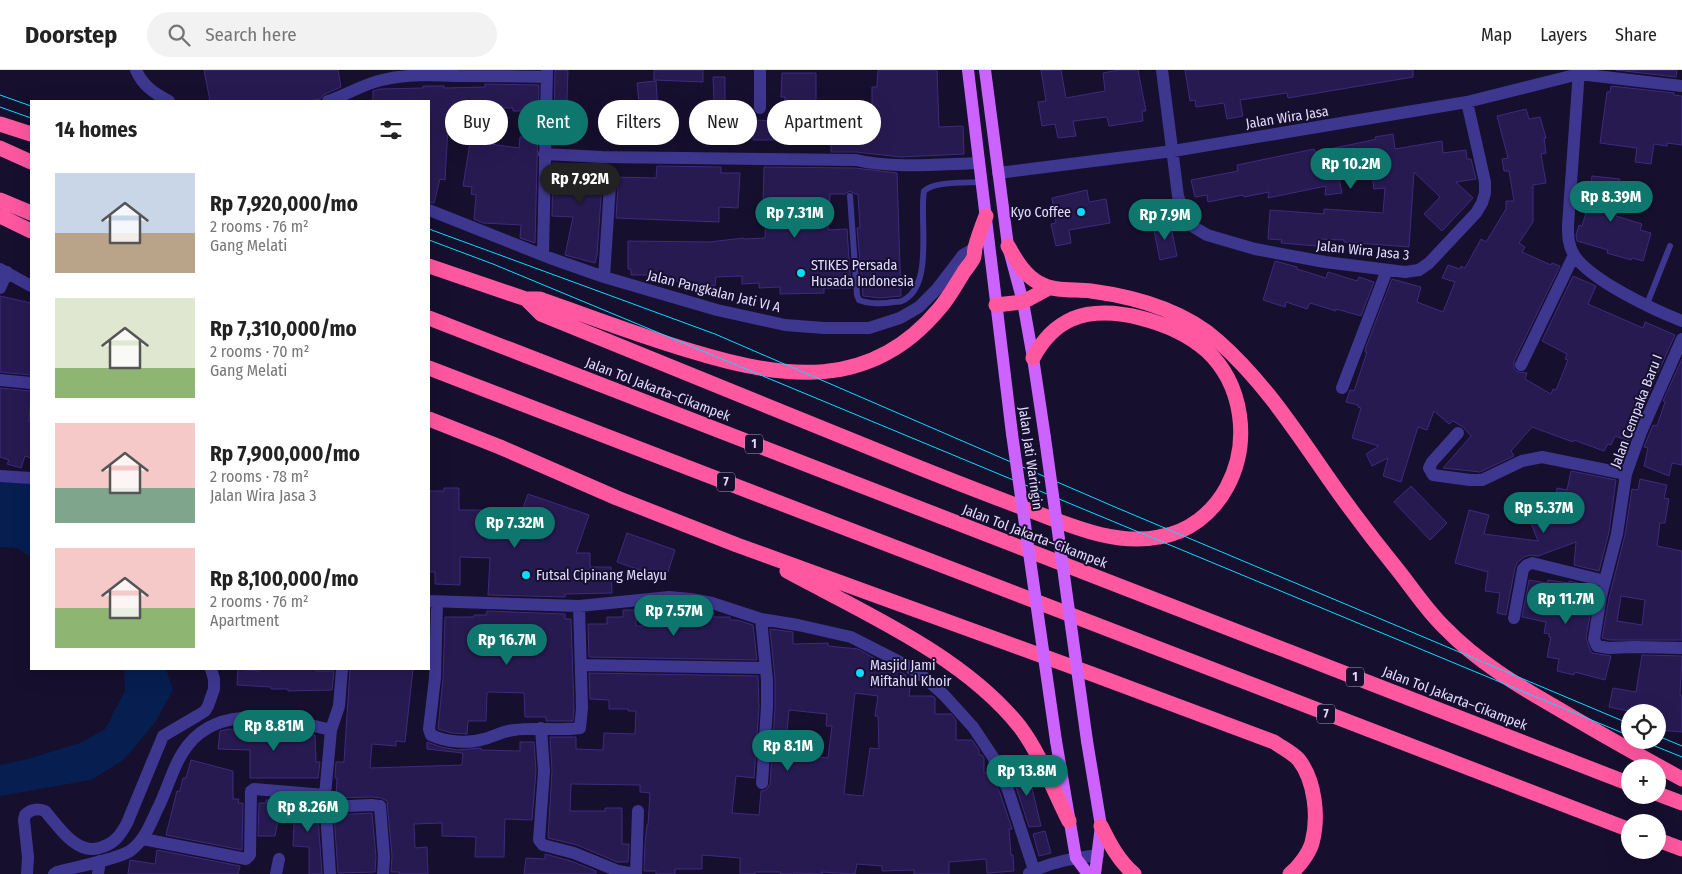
<!DOCTYPE html>
<meta charset="utf-8">
<style>
:root{--surface:#fff;--page:#f2f2f2;--text:#222;--muted:#767676;--line:#e0e0e0;--accent:#0f766e}
body{margin:0;font-family:"Fira Sans Condensed",sans-serif;background:var(--page);color:var(--text);height:100vh;display:flex;flex-direction:column;font-size:19px;white-space:nowrap}
*{box-sizing:border-box;margin:0}
p{font-size:16px;color:var(--muted)}
.icon{flex:none;width:28px;height:28px;fill:none;stroke:currentColor;stroke-width:2;stroke-linecap:round;stroke-linejoin:round}
.map{position:relative;flex:1;overflow:hidden}
.drawer{position:absolute;left:30px;top:30px;width:400px;height:570px;display:flex;flex-direction:column;background:var(--surface);border-radius:0px;box-shadow:0 5px 20px #0002}
.drawer>*{flex:none}
.banner{position:absolute;left:445px;top:30px;width:475px;height:45px;display:flex;gap:10px}
.buttons{position:absolute;left:1621px;top:634px;display:grid;gap:10px}
.buttons a{display:grid;place-items:center;width:45px;height:45px;border-radius:50%;background:var(--surface);box-shadow:0 5px 20px #0002;font-size:25px}
.price{position:absolute;translate:-50% -42px;padding:0 11px;border-radius:18px;background:var(--accent);color:#fff;font-size:16px;line-height:32px;filter:drop-shadow(0 1px 2px #0008)}
.price::after{content:'';position:absolute;left:50%;top:30px;width:15px;height:11px;margin-left:-8px;background:inherit;clip-path:polygon(0 0,100% 0,50% 100%)}
.price.active{background:#222;color:#fff}
ul{padding:0;list-style:none}
li{display:flex;align-items:center;gap:15px;height:125px;padding:0 25px}
li span{display:grid;place-items:center;flex:none;width:140px;height:100px;border-radius:0px;color:#555}
li>.icon{margin-inline-start:auto}
span .icon{width:60px;height:60px;fill:#fffc;stroke-width:1}
li b{font-size:21px}
h2{display:flex;justify-content:space-between;align-items:center;height:60px;padding:0 25px;font-size:21px}
.tag{padding:0 18px;border-radius:22px;background:var(--surface);box-shadow:0 5px 20px #0002;font-size:18px;line-height:45px}
.tag.active{background:var(--accent);color:#fff}
header{display:flex;align-items:center;gap:30px;box-sizing:border-box;height:70px;padding:0 25px;background:var(--surface);border-bottom:1px solid var(--line)}
header strong{font-size:24px}
nav{display:flex;gap:28px;margin-inline-start:auto;font-size:18px}
.search{width:350px;height:45px;background:var(--page);display:flex;align-items:center;gap:12px;box-sizing:border-box;padding:0 18px;border-radius:28px;color:var(--muted);font-size:19px}
.map>svg:first-child{display:block}
</style>
<header>
<strong>Doorstep</strong>
<div class="search"><svg class="icon" aria-label="search" viewBox="0 0 24 24"><circle cx="10" cy="10" r="6"/><path d="M15 15l6 6"/></svg>Search here</div>
<nav><a>Map</a><a>Layers</a><a>Share</a></nav>
</header>
<div class="map">
<svg width="1682" height="804" viewBox="0 0 1682 804">
<rect width="100%" height="100%" fill="#160f2e"/>
<path fill="#061e50" d="M0,407l31,6v74l-14,-9 -17,-1z
M124,599h42l7,21 -17,31 -23,28 -11,12 -31,19 -91,16v-31l28,-6 52,-16 25,-14 20,-38z"/>
<path fill="#271a50" stroke="#3e2a7e" fill-rule="evenodd" d="M204,0h134l3,17 -16,7 -5,5 -6,1 1,1h-105z
M555,0h13l-2,59 -12,1z
M654,0h49v12l-49,-2z
M878,0h59l2,57 24,-1 1,28 -63,3 -45,-5h-25v-10h-9l1,-6 -19,-1v-6l-20,-1 1,-31h-4l1,-24h34v37l26,1v7l30,1v-32h5z
M1041,0h20l5,28 39,-7 -2,-18 16,-3h19l8,41h-4l1,10 -34,5 -2,-9 -34,4 3,15 -18,2 -3,-14 -13,2 -4,-24 8,-1z
M1185,0h228v7l-125,21 -1,-5 -47,7 3,16 -16,3 -3,-16 -28,4 -1,-7 -5,1z
M1616,0h61l-1,7z
M713,7h12v25h-11z
M656,11l2,30 -18,1 -3,-29z
M485,14l54,1 -4,158 -15,-5 1,-13 -38,-2 -9,-4 2,-24 -5,-1 1,-7 -9,-1 9,-56v-21h-23l-4,71 -5,-1 -6,24 -5,-1v-101h-56v-10l7,-2 43,-1v-2h21v2l41,-1zM490,38h23v3h15l-2,26h-6l-1,11 -29,-4z
M1611,16l63,7v2l8,1v49l-15,-2v3l-13,-2 -3,20 -16,-2 2,-14 -37,-5 7,-51h3z
M1526,39l3,10 11,-2 6,21h-2l2,15 -5,1 5,29 -13,2v37l-14,21 6,4 -3,5 29,13 1,-2 8,3 -46,95v8l4,3 9,1 -2,6 26,15 2,-5 3,1 12,-30 -3,-1 2,-5 -25,-13 31,-65 23,10 -8,18 55,24 2,-6 30,13 -27,60 -3,-1 -11,25 4,1 -9,21 -14,-5 -4,9 -3,-1 -4,7 -30,-11 -1,2 -41,-15 -21,24 3,5 -34,16 -37,-4 28,-32 -8,-9 -10,-6 -4,3 -15,-13 -7,19 -9,-3 -17,55 -18,-6 5,-18 -16,8 -6,-12 13,-8 -27,-8 9,-30 -3,-1v-2l-12,-3 4,-12 4,1 13,-39h-2l1,-5 26,-68 29,8 -4,15 26,10 12,-30 -13,-4 6,-13 12,4 1,-3 4,2 16,-29 5,3 20,-33v-8h8l-5,-30h-5l-2,-12 6,-1 -11,-42z
M754,50l24,1 -1,19h-24z
M1393,64l2,15 47,-8 1,12 23,-3 1,9h4l5,20 -20,3 17,16 -31,33 -18,-17 16,-17 -26,-25 -5,75 -65,-5v-2l-27,-1 -1,7 -35,-3 1,-3 -14,-1 2,-29 54,4v-5l59,4 2,-25 -11,1 -3,-21 -33,6 4,19 -17,2 1,-9 -58,12 1,-6 -25,5 -1,-2 -35,7 -1,-7 -12,2 -4,-17 47,-9 -1,-6 77,-16 1,3 53,-11 8,-2 -1,-2z
M553,93l57,2v12l-6,3 -2,4 -5,71 -2,8 -30,-8 8,-38 -21,-1z
M657,96l64,1v6h19l-2,35 -19,-1v15l-103,-4 2,-33 -1,-4 -5,-4 44,1z
M764,97l91,1 42,5 4,123 -21,2 -17,-2 -6,-68h3l-2,-34h-3l-5,-3 -5,3h-15l-2,36 19,-1 4,59h-27v5l-44,1v-7l-21,1v-5l-17,1v-8l-26,1 -1,9 -63,-8v-3h-21v-6h-3v-28l81,1 35,-4v1l21,-1 1,-26 -1,-7h-2z
M1592,106l28,3 -4,37 26,8 -2,6 11,3 -8,28 -11,-3 -1,2 -24,-7 1,-3 -31,-9 -1,-6 3,-10 3,1 6,-20z
M1087,120l2,12 17,-3 4,24 -41,7 2,13 -15,3 -5,-22 5,-1 -4,-25z
M1170,152l7,34 -17,4 -7,-34z
M1275,191l22,6v2l29,9 2,-6 29,9 2,-4 15,5 -13,34 -25,-7v2l-26,-8 -3,6 -21,-7 -1,5 -22,-7z
M0,226l31,7v72l-31,-3z
M1682,289v106l-10,-2 -3,13 -25,-10 4,-18 -4,-1 9,-22 4,1 8,-24 -2,-1z
M0,318l31,3 -2,31h2v36l-6,-2 -4,12 -14,-4 2,-4 -9,-3z
M1571,401l45,9 -7,52 -10,39 -25,-6 2,-23 -38,14 -8,-1 -6,2 -7,6 -2,5 -9,47 -9,-2 3,-20 -15,-2 3,-19 -33,-9 14,-53 20,5 -5,19 54,7 -7,-18 21,-8 5,-27 10,2z
M1640,409l27,6 -3,13 5,1 -4,24h-5l-3,23 25,5v89h-72l-8,-2 7,-40 16,-63 7,-46 6,1zM1621,526l24,4 -3,25 -25,-4z
M1411,416l36,37 -17,17 -36,-38z
M444,418h15v22h22v19h20l5,-12 12,5 10,-28 61,21 -13,38h14v14h21l1,26 -47,1v3l-77,-2 2,-37 -30,-1v28l-25,-1v-12h-6v-81h15z
M627,463l48,17 -7,22 -7,-2 -2,7 -42,-15z
M1529,510l18,3 1,-3 21,3v-2l26,6 -9,51 4,11 2,4 19,3 -6,24 -30,-8 -1,3 -17,-4 2,-12 -12,-2 4,-20h-2v-3l-5,-1 2,-11 -24,-5z
M680,536l30,5 4,1 -1,5h17v3h7l16,5 4,35 -168,-3 -1,-33h19v-7h16v-7h13v16h23v-15h21z
M487,541l78,3v5h6l3,89 -1,13h-27v-4h-21l-1,-24 -35,-1 -2,1 -1,28h-18l-1,13 -15,-1 -14,-4 5,-51 2,-61h29v-2h12z
M770,559l23,3v12l35,-1v3l30,3 16,9v2l12,4 -1,3 10,2 11,6 -1,7h6l-2,14h24l2,2v16h16l5,6v20h16l7,10v5h3l2,3v15h7l9,20 12,36h-3l2,26h2l1,16 -27,2 -1,-14 -37,3v12h-35v-4l-32,1v-5l-25,-2 -2,10 -33,-2v2l-28,-1v1h-14l1,-2h-26v2h-15v-16l-38,-3v14h-27v5h-19v-3h-12l1,-27 2,-19h1l2,-32 -10,-1v-7l-69,-1 -1,27h35v-3h17v36h7l-1,18h-11l-40,-17 -29,-7 4,-67 -2,-34h26v12l27,1 1,-17 31,1 1,-23h-8v-2h-19v-9l-19,-1 -1,-26 169,3 1,31 -5,71 -18,-2 -4,37 27,2 2,-24 5,-1 4,-6 5,-76v-29zM855,623l23,3 -3,20h3l1,33 -9,-1 -7,48 -19,-2zM789,640l38,4 -1,12h6l-4,32 -43,-5z
M1642,585l40,1 -2,39h2v37l-24,-2v-18h-25l-24,-5 4,-19 23,4z
M238,599l21,2v-2h57v2h18l-2,19 -44,1v-2h-17v-2l-34,-2z
M350,599h63l-8,73 -9,-1v5l-24,-2 -2,24 92,-3 1,-12 -36,-4v-7l14,5 16,3 24,-2v2l39,1v-9h14l2,29 -4,49 -27,-1 -1,38h-29l1,-20 -34,-1v-13l-28,1 1,24 12,-1 1,27h-29v-2h-8l1,-16 -5,-55 -6,-3 -9,-1 -36,1 1,-20h-2l1,-16h8z
M241,658l47,1 6,1v5h21l1,27h4l-2,16h-68v-28l-32,-1 2,-18 9,-2 12,1z
M191,690l42,11v28h6l-1,4h5l-1,47 -76,-15 11,-44h3l3,-13h3z
M1026,698l4,12 11,46 -12,1 -13,-40 -6,-13z
M266,730h16l-7,36h-17l1,-33h7z
M295,731l22,1 5,72h-13v-27l-16,-1z
M372,743l4,44 -1,15 -37,1 -4,-58z
M1045,761l6,22 -12,3 -6,-22z
M157,780l83,16 -2,8h-110l2,-14 25,4z
M545,784l26,7 25,10v3h-72l2,-16 19,1z"/>
<g fill="none" stroke-linecap="round" stroke-linejoin="round">
<path stroke="#3e3790" stroke-width="6" d="M850,126l7,99 2,5c9,4 24,4 34,2 3,0 8,0 11,-2 30,-16 15,-82 20,-109 10,-10 43,-8 58,-9
M1647,234l23,-58"/>
<path stroke="#3e3790" stroke-width="12" d="M136,0c7,16 18,23 33,31
M760,0v38
M1162,0l16,126 9,27 20,12 48,14 70,13 80,10 14,-2 10,-7 47,-50 6,-10 3,-10v-11l-18,-80
M1579,0l-11,155c0,11 0,20 6,30 16,25 80,55 108,66
M328,31c19,-6 35,-17 54,-21 25,-6 51,-5 76,-4 30,0 59,0 89,1
M544,84l58,3 254,3c37,9 85,4 123,3
M998,103l175,-22 294,-49 112,-28 103,12
M429,140l121,48 54,19 113,33 68,15 39,3h45l31,-10 19,-11 18,-18 26,-34 12,-7
M543,185l4,-185
M0,199l31,17
M604,207l6,-92
M0,218l7,-16
M1682,269l-41,93 -15,42 -9,60 -16,62 -7,43 3,7 12,2 25,-1 48,1
M1521,295l53,-110
M0,310l31,3
M1342,318l45,-118
M1458,363l-26,29 -3,6 4,7 37,5h12l40,-19 20,-4 84,17
M0,406l31,2
M429,531l150,5 71,-7 19,-2 22,2 21,4 49,16 37,6 53,12 55,28 18,12 20,18 29,32 20,30 15,33 26,80
M437,533l-2,75 -6,51 2,6c15,7 38,9 53,4 11,-3 19,-8 30,-9 22,-3 44,1 66,-2l2,-20 -3,-102
M1514,548l9,-49 4,-4 5,-2 73,18
M761,549l6,61v27l-5,76
M581,595l185,3
M541,658l3,43 -5,69 4,5 31,8 44,18 17,3
M325,737l46,-2 9,1 4,51 -1,17
M143,769l103,20 4,-4 1,-64 3,-2 71,6
M1029,803c21,-11 46,-15 69,-18
M27,804l1,-17 -4,-37 1,-5c6,-6 12,-7 20,-4 13,15 31,44 54,37 15,-4 21,-12 28,-25l36,-87 34,-20 8,-5 3,-5 6,-17v-10l-3,-10
M54,804l3,-2c18,-5 58,-12 73,-21 14,-10 20,-26 27,-41 11,-21 16,-46 31,-65 34,-43 98,-26 143,-15
M98,804l2,-13
M276,804l3,-15
M330,804l-5,-79 6,-65 8,-24 3,-37
M636,804l2,-63"/>
<path stroke="#cc63ff" stroke-width="12" d="M968,0l44,364
M985,0l23,176 15,56 10,56 12,80
M1056,671l20,117 12,16
M1087,671l14,85 -6,48"/>
<path stroke="#ff57a0" stroke-width="15" d="M0,54l31,10
M0,78l31,14
M0,130l31,13
M0,146l31,15
M1008,176c8,14 16,29 31,37 15,9 35,6 52,8 45,6 92,19 127,50 42,37 73,83 104,128 24,35 49,68 75,100 16,20 30,42 48,59 33,34 72,57 112,80 42,25 83,48 125,71
M429,196l97,33h14c50,18 100,37 151,52 92,28 179,41 248,-42 9,-10 16,-23 23,-34 3,-6 8,-10 11,-16 2,-3 1,-7 2,-11 3,-11 7,-22 11,-32
M526,229l15,15c117,48 234,96 352,143 44,18 88,35 133,52 42,15 87,37 133,28 30,-5 54,-24 68,-50 24,-45 16,-103 -21,-137 -31,-27 -95,-47 -134,-31 -18,8 -30,22 -39,39
M996,235l27,-3 26,-14
M429,248l1201,466
M429,298l1201,462
M429,349l71,28 117,51 120,47 355,129 182,68c7,5 19,11 25,18 16,21 20,57 13,83 -3,10 -13,24 -22,31
M787,501c77,42 177,85 233,156 21,28 33,63 49,94
M1658,724l24,9
M1101,756c9,18 17,34 33,48
M1658,770l24,9"/>
<path stroke="#08dcff" stroke-width="1" d="M0,25l31,11
M0,37l31,11
M429,159l286,105 400,173 515,217
M429,170l64,24 1137,472
M1658,666l24,10
M1640,670l42,17"/>
<path stroke="#cc63ff" stroke-width="12" d="M1012,364l44,307
M1045,368l42,303"/>
</g>
<g fill="#08dcff" stroke="#160f2e" stroke-width="2">
<circle cx="1081" cy="142" r="5"/>
<circle cx="801" cy="203" r="5"/>
<circle cx="526" cy="505" r="5"/>
<circle cx="860" cy="603" r="5"/>
</g>
<g text-anchor="middle" stroke-width="4" stroke-linejoin="round" paint-order="stroke">
<g fill="#160f2e" stroke="#a59ec0" stroke-width="1">
<rect x="745" y="364.5" width="18" height="19" rx="4"/>
<rect x="717" y="402.5" width="18" height="19" rx="4"/>
<rect x="1346" y="597.5" width="18" height="19" rx="4"/>
<rect x="1317" y="634.5" width="18" height="19" rx="4"/>
</g>
<g font-size="12" font-weight="bold" fill="#e2dcff">
<text x="754" y="378">1</text>
<text x="726" y="416">7</text>
<text x="1355" y="611">1</text>
<text x="1326" y="648">7</text>
</g>
<g font-size="14" fill="#e2dcff" stroke="#160f2e">
<text transform="translate(1287 47) rotate(-9)" y="5">Jalan Wira Jasa</text>
<text transform="translate(1363 180) rotate(6)" y="5">Jalan Wira Jasa 3</text>
<text transform="translate(714 221) rotate(14)" y="5">Jalan Pangkalan Jati VI A</text>
<text transform="translate(658 319) rotate(21)" y="5">Jalan Tol Jakarta–Cikampek</text>
<text transform="translate(1636 341) rotate(-69)" y="5">Jalan Cempaka Baru I</text>
<text transform="translate(1031 388) rotate(82)" y="5">Jalan Jati Waringin</text>
<text transform="translate(1035 466) rotate(21)" y="5">Jalan Tol Jakarta–Cikampek</text>
<text transform="translate(1455 628) rotate(21)" y="5">Jalan Tol Jakarta–Cikampek</text>
</g>
<g font-size="14" fill="#e2dcff" stroke="#160f2e" text-anchor="start">
<text x="1071" y="147" text-anchor="end">Kyo Coffee</text>
<text x="811" y="200">STIKES Persada<tspan x="811" dy="16">Husada Indonesia</tspan></text>
<text x="536" y="510">Futsal Cipinang Melayu</text>
<text x="870" y="600">Masjid Jami<tspan x="870" dy="16">Miftahul Khoir</tspan></text>
</g>
</g>
</svg>
<div class="buttons">
<a><svg class="icon" aria-label="locate" viewBox="0 0 24 24"><circle cx="12" cy="12" r="6"/><path d="M12 2v4M12 18v4M2 12h4M18 12h4"/></svg></a>
<a>+</a>
<a>−</a>
</div>
<b class="price" style="left:1351px;top:120px">Rp 10.2M</b>
<b class="price active" style="left:580px;top:135px">Rp 7.92M</b>
<b class="price" style="left:1611px;top:153px">Rp 8.39M</b>
<b class="price" style="left:795px;top:169px">Rp 7.31M</b>
<b class="price" style="left:1165px;top:171px">Rp 7.9M</b>
<b class="price" style="left:1544px;top:464px">Rp 5.37M</b>
<b class="price" style="left:515px;top:479px">Rp 7.32M</b>
<b class="price" style="left:1566px;top:555px">Rp 11.7M</b>
<b class="price" style="left:674px;top:567px">Rp 7.57M</b>
<b class="price" style="left:507px;top:596px">Rp 16.7M</b>
<b class="price" style="left:274px;top:682px">Rp 8.81M</b>
<b class="price" style="left:788px;top:702px">Rp 8.1M</b>
<b class="price" style="left:1027px;top:727px">Rp 13.8M</b>
<b class="price" style="left:308px;top:763px">Rp 8.26M</b>
<div class="banner">
<a class="tag">Buy</a>
<a class="tag active">Rent</a>
<a class="tag">Filters</a>
<a class="tag">New</a>
<a class="tag">Apartment</a>
</div>
<section class="drawer">
<h2>14 homes<svg class="icon" aria-label="filters" viewBox="0 0 24 24"><path d="M4 7h16M4 17h16"/><circle cx="9" cy="7" r="2"/><circle cx="15" cy="17" r="2"/></svg></h2>
<ul>
<li><span style="background:linear-gradient(#c9d6e8 60%,#b9a48a 0)"><svg class="icon" aria-label="home" viewBox="0 0 24 24"><path d="M3 11l9-7 9 7M6 9v11h12V9"/></svg></span><div><b>Rp 7,920,000/mo</b><p>2 rooms · 76 m²</p><p>Gang Melati</p></div></li>
<li><span style="background:linear-gradient(#dfe7d0 70%,#8fb573 0)"><svg class="icon" aria-label="home" viewBox="0 0 24 24"><path d="M3 11l9-7 9 7M6 9v11h12V9"/></svg></span><div><b>Rp 7,310,000/mo</b><p>2 rooms · 70 m²</p><p>Gang Melati</p></div></li>
<li><span style="background:linear-gradient(#f6c9c9 65%,#7fa58c 0)"><svg class="icon" aria-label="home" viewBox="0 0 24 24"><path d="M3 11l9-7 9 7M6 9v11h12V9"/></svg></span><div><b>Rp 7,900,000/mo</b><p>2 rooms · 78 m²</p><p>Jalan Wira Jasa 3</p></div></li>
<li><span style="background:linear-gradient(#f6c9c9 60%,#8fb573 0)"><svg class="icon" aria-label="home" viewBox="0 0 24 24"><path d="M3 11l9-7 9 7M6 9v11h12V9"/></svg></span><div><b>Rp 8,100,000/mo</b><p>2 rooms · 76 m²</p><p>Apartment</p></div></li>
</ul>
</section>
</div>
